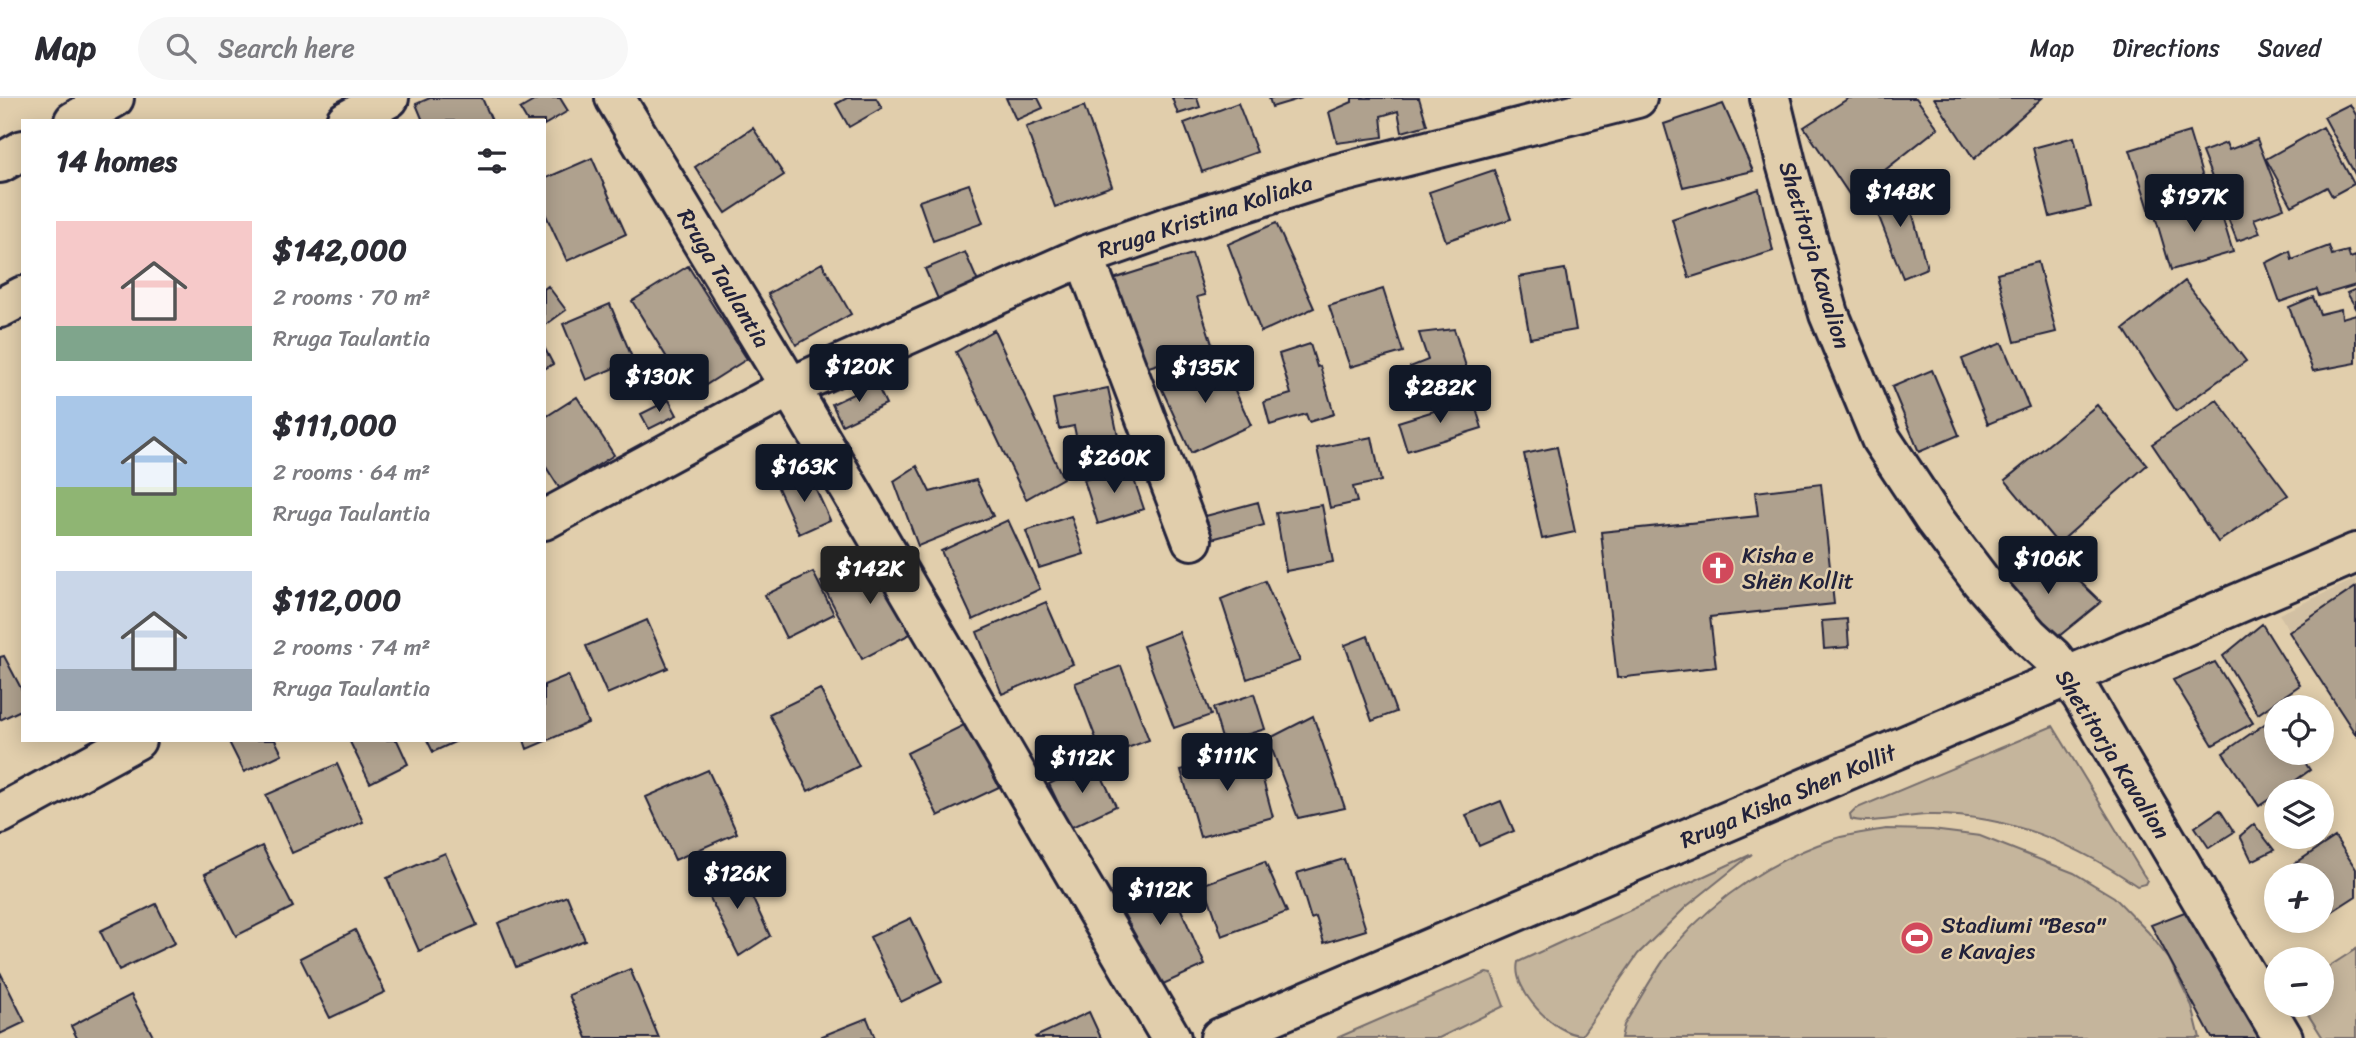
<!DOCTYPE html>
<meta charset="utf-8">
<style>
:root{--surface:#fff;--page:#f7f7f7;--text:#2b2b33;--muted:#7c7c81;--line:#e1e1e2;--accent:#111827}
body{margin:0;font-family:Sriracha,sans-serif;background:var(--page);color:var(--text);height:100vh;display:flex;flex-direction:column;font-size:26px;white-space:nowrap}
*{box-sizing:border-box;margin:0}
p{font-size:23px;color:var(--muted)}
.icon{flex:none;width:38px;height:38px;fill:none;stroke:currentColor;stroke-width:2;stroke-linecap:round;stroke-linejoin:round}
.map{position:relative;flex:1;overflow:hidden}
.details{position:absolute;left:21px;top:21px;width:525px;height:623px;display:flex;flex-direction:column;background:var(--surface);border-radius:0px;box-shadow:0 4px 18px #0003}
.details>*{flex:none}
.fabs{position:absolute;left:2264px;top:597px;display:grid;gap:14px}
.fabs a{display:grid;place-items:center;width:70px;height:70px;border-radius:50%;background:var(--surface);box-shadow:0 4px 18px #0003;font-size:35px}
.price{position:absolute;translate:-50% -60px;padding:0 16px;border-radius:7px;background:var(--accent);color:#fff;font-size:23px;line-height:46px;filter:drop-shadow(0 2px 4px #0008)}
.price::after{content:'';position:absolute;left:50%;top:42px;width:21px;height:16px;margin-left:-10px;background:inherit;clip-path:polygon(0 0,100% 0,50% 100%)}
.price.on{background:#222;color:#fff}
ul{padding:0;list-style:none}
li{display:flex;align-items:center;gap:21px;height:175px;padding:0 35px}
li span{display:grid;place-items:center;flex:none;width:196px;height:140px;border-radius:0px;color:#555}
li>.icon{margin-inline-start:auto}
span .icon{width:84px;height:84px;fill:#fffc;stroke-width:1}
li b{font-size:30px}
h2{display:flex;justify-content:space-between;align-items:center;height:84px;padding:0 35px;font-size:30px}
header{display:flex;align-items:center;gap:42px;box-sizing:border-box;height:98px;padding:0 35px;background:var(--surface);border-bottom:2px solid var(--line)}
header strong{font-size:33px}
nav{display:flex;gap:38px;margin-inline-start:auto;font-size:24px}
.search{width:490px;height:63px;background:var(--page);display:flex;align-items:center;gap:18px;box-sizing:border-box;padding:0 24px;border-radius:38px;color:var(--muted);font-size:26px}
.map>svg:first-child{display:block}
</style>
<header>
<strong>Map</strong>
<div class="search"><svg class="icon" aria-label="search" viewBox="0 0 24 24"><circle cx="10" cy="10" r="6"/><path d="M15 15l6 6"/></svg>Search here</div>
<nav><a>Map</a><a>Directions</a><a>Saved</a></nav>
</header>
<div class="map">
<svg width="2356" height="940" viewBox="0 0 2356 940">
<rect width="100%" height="100%" fill="#e1ceac"/>
<filter id="ink" filterUnits="userSpaceOnUse"><feTurbulence type="fractalNoise" baseFrequency=".0143" numOctaves="2"/><feDisplacementMap in="SourceGraphic" scale="14" xChannelSelector="R" yChannelSelector="G"/><feConvolveMatrix kernelMatrix="1 2 1 2 8 2 1 2 1" color-interpolation-filters="sRGB"/></filter>
<g filter="url(#ink)">
<path fill="#d2c0a3" d="M2356,481v156l-77,-121z"/>
<path fill="#c5b59c" stroke="#746c6c" stroke-width="2" d="M2053,628l90,148 4,6 -2,4 -8,2c-63,-44 -134,-73 -211,-71 -20,1 -59,10 -75,4l-1,-5 5,-5z
M1886,731l46,1 48,6 94,37 40,24 34,35 21,27 23,47 8,32h-579l3,-13c16,-25 32,-58 52,-81 42,-48 97,-85 158,-105 16,-5 35,-7 52,-10z
M1752,756l-65,52 -49,48 -56,81c-27,0 -71,-45 -64,-73z
M2356,851v89h-33l-21,-33 20,-1v-33z
M1486,875l6,1 12,32 -65,32h-102z"/>
<path fill="#afa18e" stroke="#22223b" stroke-width="2" d="M430,0h52l10,23h-69l-7,-17z
M539,0h21l8,13 -24,14v-4h-17l-7,-12z
M847,0h29l6,10 -33,19 -13,-23z
M1006,0h32l5,10 -27,12z
M1172,0h25l3,9 -22,7z
M1269,0h33l-30,9z
M1352,0h67l8,27 -25,7 -4,-21 -17,5 2,21 -46,6 -8,-31 23,-10z
M1849,0h67l22,30 -87,69 -47,-70z
M1934,0h108l-68,61z
M1238,5l19,49 -55,20 -18,-49z
M1723,6l30,67 -70,16 -19,-63z
M2350,6l6,11v61l-32,-59z
M1084,8l28,80 -57,21 -29,-80z
M2323,29l31,57 -22,12 -5,-9 -35,19 -26,-47z
M753,30l31,47 -58,38 -31,-46z
M2189,34l19,62 -58,18 -20,-62z
M2074,39l17,70 -41,10 -17,-69z
M2257,41l27,69 -30,11 6,14 -23,8 -35,-89 24,-9 3,7z
M592,60l34,76 -59,27 -23,-50v-32z
M1494,72l17,49 -65,22 -17,-49z
M969,86l14,39 -50,18 -14,-40z
M1905,87l22,83 -24,10 -33,-84z
M1759,91l14,62 -84,27 -17,-59z
M2216,99l17,55 -62,18 -16,-54z
M1276,125l38,85 -53,24 -33,-88z
M2329,148l3,9 16,-4 2,7 6,-2v29l-37,11 -2,-7 -37,13 -14,-39 24,-12 2,9z
M965,154l13,30 -40,17 -13,-30z
M1192,156l13,41 -8,2 16,50 -74,23 -29,-90z
M2038,164l18,70 -41,10 -18,-69z
M822,165l29,51 -55,31 -28,-51z
M688,168l59,93 -57,36 -58,-94z
M1565,171l11,61 -46,8 -11,-61z
M2185,183l61,80 -70,50 -52,-82z
M548,188l18,24 -22,16v-37z
M1383,191l20,63 -53,15 -21,-61z
M2356,191v19l-9,-15z
M2313,199l7,17 21,-5 1,9 14,-4v49l-43,8 -24,-64z
M610,206l23,56 -47,20 -23,-56z
M1454,231l17,53 -52,11 -9,-26 18,-7 -9,-27z
M994,232l69,148 -37,21 -70,-147z
M2002,245l27,64 -41,17 -26,-65z
M1310,246l7,23 3,-1 14,48 -25,8 -3,-8 -36,11 -6,-23 27,-8 -12,-40z
M544,249l9,17 -9,5z
M1220,260l31,67 -60,28 -31,-68z
M1932,272l27,65 -40,17 -27,-65z
M876,285l10,21 -44,21 -10,-21z
M1108,290l15,73 -40,8 -9,-43 -15,3 -6,-30z
M577,299l37,58 -54,34 -16,-25v-46z
M1473,301l9,29 -75,23 -9,-29z
M669,302l8,15 -28,14 -8,-15z
M2217,302l71,95 -70,47 -66,-98z
M2097,307l50,60 -89,79 -53,-64z
M1372,339l9,44 -28,6 4,15 -27,6 -13,-60z
M1557,349l18,85 -33,7 -18,-85z
M1129,367l15,44 -46,15 -14,-44z
M917,368l13,26 46,-12 17,36 -75,30 -24,-65z
M809,376l21,46 -31,14 -21,-46z
M1821,386l13,120 -124,13 6,50 -99,11 -16,-146 157,-16 -3,-24z
M1258,404l6,23 -56,15 -6,-23z
M1322,407l11,57 -47,9 -10,-58z
M1071,418l13,38 -45,14 -13,-37z
M1008,422l32,69 -67,31 -32,-69z
M2046,451l55,53 -53,43 -51,-58z
M877,455l41,77 -56,29 -41,-77z
M813,474l21,42 -48,24 -21,-43z
M1265,483l35,80 -53,18 -26,-80z
M2356,489v148l-67,-103z
M1046,504l27,62 -71,30 -25,-62z
M1847,521l2,28 -25,2 -2,-28z
M647,522l21,48 -61,26 -21,-48z
M2262,526l38,61 -42,29 -35,-58z
M1179,534l32,83 -37,13 -31,-82z
M1368,538l28,76 -24,9 -27,-76z
M4,558l19,36v17l-23,11v-63z
M2215,564l38,61 -40,22 -40,-65z
M1121,568l28,74 -46,17 -28,-74z
M568,577l20,48 -61,26 -3,-9h20v-55z
M820,591l39,77 -51,25 -39,-77z
M1254,596l11,35 -42,13 -10,-34z
M1313,618l32,92 -47,10 -30,-79z
M2273,620l4,5v29h21l12,18 -29,21h-4v3l-18,12 -36,-53z
M968,625l31,64 -61,29 -31,-63z
M228,642h47l7,14 -38,18z
M349,642h48l11,24 -38,19z
M427,642h32l-26,12z
M1255,652l18,67 -73,20 -19,-67z
M1095,664l21,44 -46,22 -21,-44z
M337,666l26,58 -71,31 -26,-58z
M708,672l29,63 -62,27 -29,-63z
M1501,703l13,30 -35,15 -13,-31z
M2220,712l14,22 -25,16 -14,-21z
M2254,726l20,26 -22,11 -12,-25z
M2335,739l21,32v27l-34,22v-43h-44z
M262,748l31,61 -57,29 -31,-62z
M445,755l32,72 -58,26 -32,-73z
M1344,761l22,71 -42,13 -8,-26 -5,2 -14,-46z
M1265,764l22,50 -65,24 -18,-52z
M1164,772l41,95 -44,20 -48,-92z
M740,773l30,65 -31,20 -37,-74z
M567,798l18,44 -69,27 -18,-44z
M156,806l19,39 -56,27 -19,-39z
M2200,808l74,132h-62l-61,-113z
M911,820l31,64 -41,20 -31,-65z
M355,832l30,62 -55,26 -30,-60z
M630,871l29,69h-72l-18,-43z
M0,874l25,50 -25,12z
M131,897l23,43h-77l-6,-12z
M1089,914l12,26h-65l-1,-1z
M867,920l8,20h-52l-1,-2z"/>
<g fill="none" stroke-linecap="round" stroke-linejoin="round">
<defs>
<path id="minor" d="M615,0l175,289 381,651
M1770,0l16,65 43,151 52,125 53,80 47,62 48,55 24,22 29,38 201,342
M74,23l40,-23
M346,23l43,-23
M0,65l23,-13
M1084,158l108,284
M0,210l23,-12
M544,422l246,-133 294,-131 86,-30 158,-50 309,-78
M0,716l136,-74
M1220,940l1136,-485"/>
</defs>
<use href="#minor" stroke="#22223b" stroke-width="44"/>
<use href="#minor" stroke="#e1ceac" stroke-width="38"/>
</g>
</g>
<defs>
<symbol id="church-disc" viewBox="-11 -11 22 22"><circle r="9.5" fill="#d1495b" stroke="#e1ceac"/><path d="M-1.2-6h2.4v3.5h3.3v2.4h-3.3V6h-2.4V-.1h-3.3v-2.4h3.3Z" fill="#fff"/></symbol>
<symbol id="stadium-disc" viewBox="-11 -11 22 22"><circle r="9.5" fill="#d1495b" stroke="#e1ceac"/><path d="M0-5a6.5 5 0 1 0 0 10a6.5 5 0 1 0 0-10ZM-3.5-1.8h7v3.6h-7Z" fill="#fff"/></symbol>
</defs>
<g fill-rule="evenodd">
<use href="#church-disc" x="1699" y="451" width="38" height="38"/>
<use href="#stadium-disc" x="1898" y="821" width="38" height="38"/>
</g>
<g text-anchor="middle" stroke-width="5" stroke-linejoin="round" paint-order="stroke">
<g font-size="23" fill="#22223b" stroke="#e1ceac">
<text transform="translate(1205 118) rotate(-18)" y="8">Rruga Kristina Koliaka</text>
<text transform="translate(1815 157) rotate(73)" y="8">Shetitorja Kavalion</text>
<text transform="translate(724 180) rotate(59)" y="8">Rruga Taulantia</text>
<text transform="translate(2113 656) rotate(58)" y="8">Shetitorja Kavalion</text>
<text transform="translate(1788 698) rotate(-23)" y="8">Rruga Kisha Shen Kollit</text>
</g>
<g font-size="23" fill="#22223b" stroke="#e1ceac" text-anchor="start">
<text x="1742" y="465">Kisha e<tspan x="1742" dy="26">Shën Kollit</tspan></text>
<text x="1941" y="835">Stadiumi "Besa"<tspan x="1941" dy="26">e Kavajes</tspan></text>
</g>
</g>
</svg>
<div class="fabs">
<a><svg class="icon" aria-label="locate" viewBox="0 0 24 24"><circle cx="12" cy="12" r="6"/><path d="M12 2v4M12 18v4M2 12h4M18 12h4"/></svg></a>
<a><svg class="icon" aria-label="layers" viewBox="0 0 24 24"><path d="M12 4l9 5-9 5-9-5zM3 14l9 5 9-5"/></svg></a>
<a>+</a>
<a>−</a>
</div>
<b class="price" style="left:1900px;top:131px">$148K</b>
<b class="price" style="left:2194px;top:136px">$197K</b>
<b class="price" style="left:859px;top:306px">$120K</b>
<b class="price" style="left:1205px;top:307px">$135K</b>
<b class="price" style="left:659px;top:316px">$130K</b>
<b class="price" style="left:1440px;top:327px">$282K</b>
<b class="price" style="left:1114px;top:397px">$260K</b>
<b class="price" style="left:804px;top:406px">$163K</b>
<b class="price" style="left:2048px;top:498px">$106K</b>
<b class="price on" style="left:870px;top:508px">$142K</b>
<b class="price" style="left:1227px;top:695px">$111K</b>
<b class="price" style="left:1082px;top:697px">$112K</b>
<b class="price" style="left:737px;top:813px">$126K</b>
<b class="price" style="left:1160px;top:829px">$112K</b>
<section class="details">
<h2>14 homes<svg class="icon" aria-label="filters" viewBox="0 0 24 24"><path d="M4 7h16M4 17h16"/><circle cx="9" cy="7" r="2"/><circle cx="15" cy="17" r="2"/></svg></h2>
<ul>
<li><span style="background:linear-gradient(#f6c9c9 75%,#7fa58c 0)"><svg class="icon" aria-label="home" viewBox="0 0 24 24"><path d="M3 11l9-7 9 7M6 9v11h12V9"/></svg></span><div><b>$142,000</b><p>2 rooms · 70 m²</p><p>Rruga Taulantia</p></div></li>
<li><span style="background:linear-gradient(#a9c7e8 65%,#8fb573 0)"><svg class="icon" aria-label="home" viewBox="0 0 24 24"><path d="M3 11l9-7 9 7M6 9v11h12V9"/></svg></span><div><b>$111,000</b><p>2 rooms · 64 m²</p><p>Rruga Taulantia</p></div></li>
<li><span style="background:linear-gradient(#c9d6e8 70%,#9aa5b1 0)"><svg class="icon" aria-label="home" viewBox="0 0 24 24"><path d="M3 11l9-7 9 7M6 9v11h12V9"/></svg></span><div><b>$112,000</b><p>2 rooms · 74 m²</p><p>Rruga Taulantia</p></div></li>
</ul>
</section>
</div>
